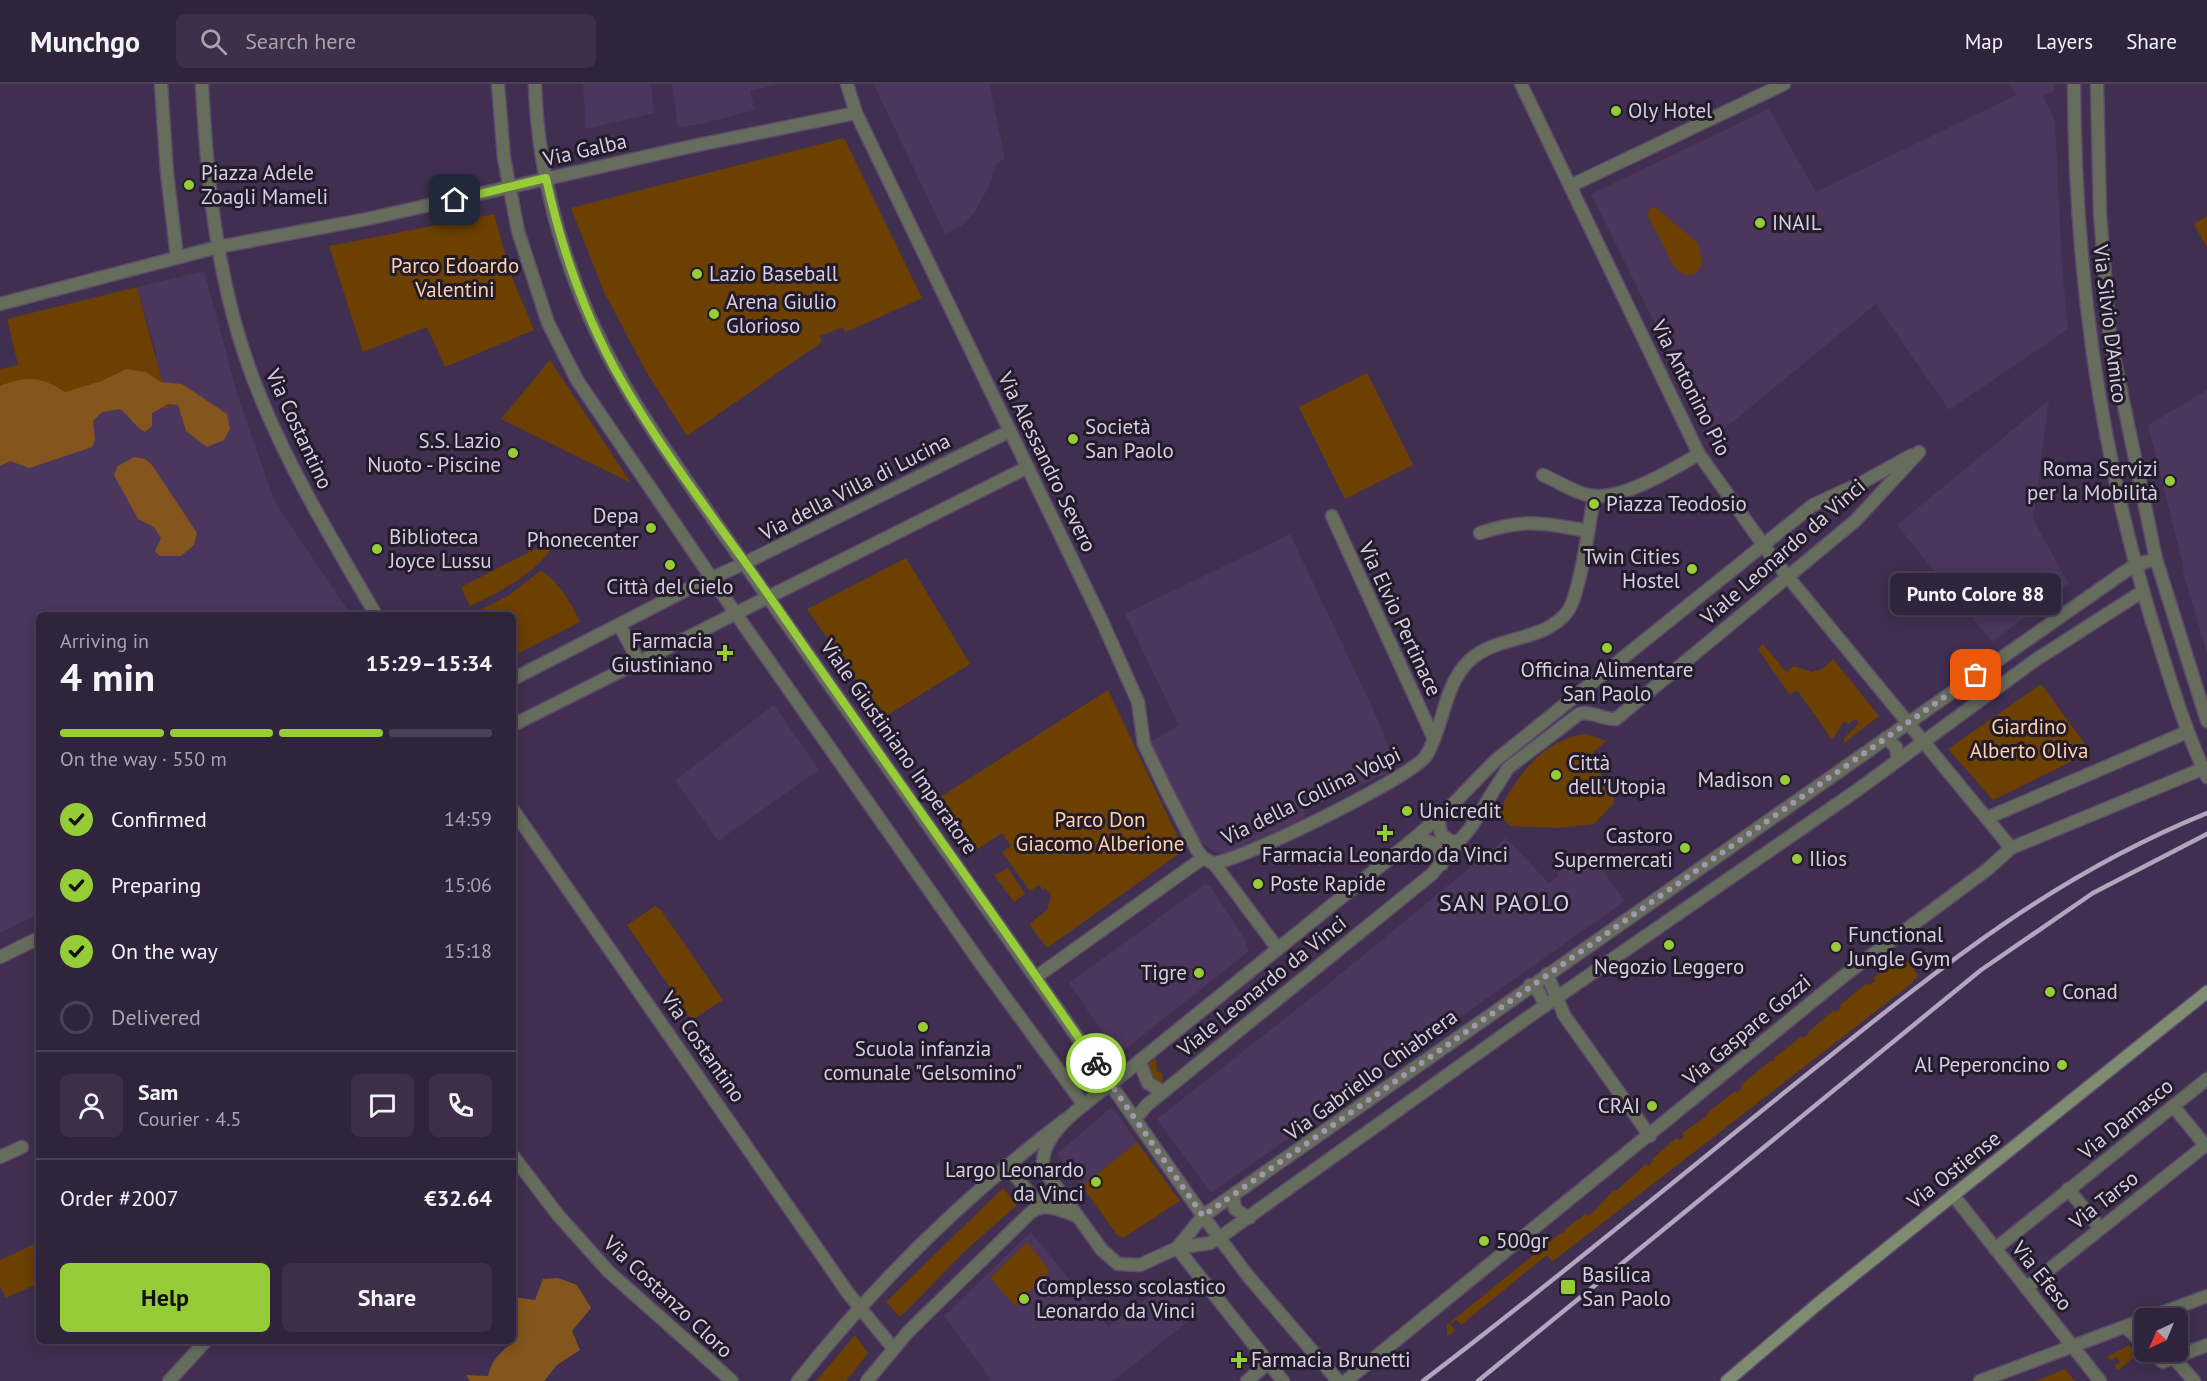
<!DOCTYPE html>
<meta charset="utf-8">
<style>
:root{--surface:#30233c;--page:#3c2f47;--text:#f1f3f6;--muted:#a8a4af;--line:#4b4056;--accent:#97cc39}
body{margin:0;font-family:"PT Sans",sans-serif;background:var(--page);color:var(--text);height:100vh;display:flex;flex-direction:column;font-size:22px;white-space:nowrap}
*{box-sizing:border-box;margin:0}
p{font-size:20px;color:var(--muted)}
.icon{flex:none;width:33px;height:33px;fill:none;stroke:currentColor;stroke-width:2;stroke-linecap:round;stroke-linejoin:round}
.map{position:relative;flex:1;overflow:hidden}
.drawer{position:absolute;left:36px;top:528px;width:480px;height:732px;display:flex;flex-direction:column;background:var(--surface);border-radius:9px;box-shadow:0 3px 15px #0003,0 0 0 2px var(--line)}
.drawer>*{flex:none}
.needle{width:39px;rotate:224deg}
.tools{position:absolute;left:2134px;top:1224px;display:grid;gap:12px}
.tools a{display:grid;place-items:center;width:54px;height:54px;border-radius:9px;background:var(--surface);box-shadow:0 3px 15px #0003,0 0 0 2px var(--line);font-size:30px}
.pin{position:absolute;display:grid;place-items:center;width:51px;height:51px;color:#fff;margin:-26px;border-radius:12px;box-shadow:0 3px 9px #0006}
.courier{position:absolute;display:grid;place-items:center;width:60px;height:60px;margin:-30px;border:4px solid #97cc39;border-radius:50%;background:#fff;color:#222;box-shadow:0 2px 8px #0007}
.bubble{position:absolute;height:42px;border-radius:9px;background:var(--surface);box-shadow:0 3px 15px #0003,0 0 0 2px var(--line);font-size:20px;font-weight:700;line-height:42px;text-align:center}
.summary em{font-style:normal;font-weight:700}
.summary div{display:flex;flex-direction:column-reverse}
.summary{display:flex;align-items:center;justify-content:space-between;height:102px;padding:0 24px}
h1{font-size:39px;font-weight:700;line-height:45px}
.bar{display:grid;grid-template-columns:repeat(4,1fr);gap:9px 6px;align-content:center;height:72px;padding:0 24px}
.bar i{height:8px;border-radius:4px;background:var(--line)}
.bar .on{background:var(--accent)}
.bar p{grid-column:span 4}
.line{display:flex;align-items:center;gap:15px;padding:0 24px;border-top:2px solid var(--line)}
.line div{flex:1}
.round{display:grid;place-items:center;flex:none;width:63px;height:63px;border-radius:9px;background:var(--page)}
ol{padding:0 24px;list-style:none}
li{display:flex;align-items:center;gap:18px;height:66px}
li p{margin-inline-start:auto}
li .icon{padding:6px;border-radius:50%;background:var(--accent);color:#111;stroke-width:4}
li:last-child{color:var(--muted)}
li i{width:33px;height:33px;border:3px solid var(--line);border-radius:50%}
.cta{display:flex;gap:12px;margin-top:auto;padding:12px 24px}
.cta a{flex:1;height:69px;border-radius:9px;background:var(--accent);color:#111;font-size:24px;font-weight:700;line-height:69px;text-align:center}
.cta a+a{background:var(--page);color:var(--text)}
header{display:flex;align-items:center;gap:36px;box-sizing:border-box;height:84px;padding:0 30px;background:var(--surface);border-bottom:2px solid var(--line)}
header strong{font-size:28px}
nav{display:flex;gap:33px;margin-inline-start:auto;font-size:21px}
.search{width:420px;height:54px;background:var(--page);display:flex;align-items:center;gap:15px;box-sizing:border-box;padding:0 21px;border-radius:9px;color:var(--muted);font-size:22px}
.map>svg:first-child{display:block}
.built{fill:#4b365d}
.green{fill:#6b4000}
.forest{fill:#84561d}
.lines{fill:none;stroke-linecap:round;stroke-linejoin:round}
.minor-casing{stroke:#5b4b6a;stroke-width:15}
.tertiary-casing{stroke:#5b4b6a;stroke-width:15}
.secondary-casing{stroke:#5b4b6a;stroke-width:15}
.minor{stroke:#666d5c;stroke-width:12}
.tertiary{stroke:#666d5c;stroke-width:12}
.secondary{stroke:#7f8b70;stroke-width:12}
.rail{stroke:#b2a6be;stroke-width:4.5}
.done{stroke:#a296af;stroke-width:6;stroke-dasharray:0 10.8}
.route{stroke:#97cc39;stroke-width:8}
.poi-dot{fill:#97cc39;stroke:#231b2a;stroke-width:2}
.labels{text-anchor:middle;stroke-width:6;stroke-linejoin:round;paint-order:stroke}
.poi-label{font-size:21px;fill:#d7cde2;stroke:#231b2a;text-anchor:start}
.street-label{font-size:21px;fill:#d7cde2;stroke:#231b2a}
.park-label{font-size:21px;fill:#fcd2a6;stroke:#231b2a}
.quarter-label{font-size:24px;letter-spacing:1.5px;fill:#d7cde2;stroke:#231b2a}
</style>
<header>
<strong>Munchgo</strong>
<div class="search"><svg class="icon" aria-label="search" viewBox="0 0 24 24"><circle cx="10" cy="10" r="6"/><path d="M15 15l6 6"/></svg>Search here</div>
<nav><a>Map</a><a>Layers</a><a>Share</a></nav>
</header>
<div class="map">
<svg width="2207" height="1297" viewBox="0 0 2207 1297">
<rect width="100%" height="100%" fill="#402f50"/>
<g class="built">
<path d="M583 0H651L654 29 586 45Z"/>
<path d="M672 0H779L750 7 755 26 701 40 678 43Z"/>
<path d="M878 0H989L1005 75 997 79 988 104 974 129 961 142 945 150 874 1Z"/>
<path d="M2010 0H2054V7L2043 12 2055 37 2062 181 2068 245 1949 326 1876 220 1712 355 1591 110 1769 25 1816 108 2016 11Z"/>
<path d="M204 187 239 316 275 418 351 531H39V830L0 849V349L157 273 137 203Z"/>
<path d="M2207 306V569L2184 492 2182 477 2148 341Z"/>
<path d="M2049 316 2033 435 2069 500 1992 558 1897 441Z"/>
<path d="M1290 450 1374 627 1397 685 1304 726 1305 733 1233 769H1218L1200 759 1148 659 1179 642 1125 530Z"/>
<path d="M774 621 819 686 718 757 675 696Z"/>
<path d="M1506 754 1549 799 1558 792 1556 789 1589 767 1625 817 1211 1109 1157 1035 1316 910Z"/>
<path d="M1204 801 1210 802 1247 858 1245 860 1249 867 1118 971 1069 899Z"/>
<path d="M1112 1023 1137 1058 1082 1102 1057 1070Z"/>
<path d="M1031 1148 1108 1243 1173 1195 1200 1228 1113 1297H992L944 1232Z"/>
</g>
<g class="green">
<path d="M844 54 922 214 849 247 845 248 843 243 820 252 822 258 687 352 647 289 604 208 571 124Z"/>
<path d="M1651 123H1655L1698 159 1703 180 1695 190 1684 191 1674 183 1647 130Z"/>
<path d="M494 130 511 191 534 246 445 283 427 243 363 268 329 162Z"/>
<path d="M2207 132V164L2194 140Z"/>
<path d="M137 203 169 324 31 325 0 349V285L18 281 7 235Z"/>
<path d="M550 276 631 399 501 335Z"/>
<path d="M1367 289 1413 381 1345 415 1299 323Z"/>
<path d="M551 457 554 458C545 485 494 511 470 522L461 503Z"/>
<path d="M906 474 970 580 883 634 807 525Z"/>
<path d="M540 487C554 490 575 525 580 538L513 572V531L473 529 508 512Z"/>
<path d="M1763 560 1786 588 1794 582 1812 588 1822 585 1833 575 1879 632 1842 661 1846 652 1859 640 1856 635 1848 640 1844 637 1833 655 1831 654 1797 606 1790 611 1758 565Z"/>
<path d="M2041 600 2091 668 1993 716 1948 665Z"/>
<path d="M1108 606 1184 766 1047 864 1029 840 1047 826 1051 812 1046 804 1043 806 1039 801 1030 807 1002 768 1011 762 1002 749 976 766 939 714Z"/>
<path d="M1587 650 1606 657 1588 673 1613 706 1614 719 1594 740 1559 744 1510 742 1499 729C1514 693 1546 653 1587 650Z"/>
<path d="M1419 760 1429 761 1436 777 1431 784 1415 763Z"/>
<path d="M1008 784 1025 810 1014 818 994 791Z"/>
<path d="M655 822 661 826 723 916 692 936 627 841Z"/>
<path d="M1902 871 1918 891 1911 900 1552 1178 1547 1171 1461 1241 1456 1236 1450 1240 1455 1246 1447 1253V1241L1558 1151 1565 1148 1564 1146 1578 1135 1579 1136 1584 1130 1590 1131 1614 1106 1616 1107 1646 1080 1648 1082 1653 1077 1652 1075 1676 1054 1679 1056 1684 1052 1682 1049 1707 1032 1706 1030 1735 1007 1737 1009 1742 1004 1741 1001 1769 978 1775 976 1774 974 1802 952 1804 954 1809 950 1808 948 1834 926 1836 928 1841 924 1840 921 1867 899 1869 901 1875 897 1873 894Z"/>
<path d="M1156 974 1157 987 1162 989 1163 1002 1152 997 1146 982Z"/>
<path d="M1137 1058 1180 1117 1123 1154 1117 1151 1082 1102Z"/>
<path d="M1003 1104 1017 1121 967 1165 900 1233 886 1218Z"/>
<path d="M39 1158V1199L6 1214 0 1202V1176Z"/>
<path d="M1027 1158 1050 1187 1015 1222 990 1194Z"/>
<path d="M855 1251 868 1269 846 1297H816Z"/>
<path d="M2129 1261 2138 1270 2118 1286 2114 1282 2120 1278 2116 1273 2110 1277 2107 1273Z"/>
<path d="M2065 1285 2075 1297H2036Z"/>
</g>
<g class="forest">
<path d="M126 285 146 288 161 298 182 300 227 330 230 345 224 356 207 363 186 347 178 321 168 320 152 329V342L145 348C134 342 130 332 120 325L102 328 93 337 95 356 92 363 29 384 10 377 0 382V302C28 292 39 292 65 308L102 297Z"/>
<path d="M134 373 145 375 152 381 197 449 194 461 181 472H160L155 467 161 454 154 443 138 435 114 391 118 382Z"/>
<path d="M558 1194 577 1201 591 1224 572 1247 580 1266 557 1281 544 1297H470L466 1291 488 1292C492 1275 501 1267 515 1257L517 1242 513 1237V1213L535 1216 543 1195Z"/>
</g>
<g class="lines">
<defs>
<g id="minor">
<path d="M161 0 167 89 177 173"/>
<path d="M202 0C207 102 218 206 256 302 287 382 333 457 376 531"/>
<path d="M847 0 856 29 1101 535 1138 618 1144 660 1166 706 1197 766 1203 774 1213 779 1222 790 1278 865"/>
<path d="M1521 0 1699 370 1774 476 2011 764"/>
<path d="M1570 102 1784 0"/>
<path d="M0 220 218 163 367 135 693 62 856 29"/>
<path d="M1543 391C1559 398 1578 411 1595 412 1626 414 1673 385 1699 370"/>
<path d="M1332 432 1434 655"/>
<path d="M1480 449C1524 434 1543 439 1588 447"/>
<path d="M620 542 639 578"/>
<path d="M513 595 692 503 745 479 1010 347"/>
<path d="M513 641 1028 383"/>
<path d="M1886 654 1896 663 1898 676"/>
<path d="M513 726 848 1209 893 1264"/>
<path d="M1438 734 1441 750 1451 758 1460 757"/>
<path d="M1987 734 2187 648"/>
<path d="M1416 753 1435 760 1442 780"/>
<path d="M1213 779C1239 778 1412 693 1426 672 1444 643 1443 602 1469 577 1497 550 1544 559 1568 527 1580 510 1590 436 1594 412"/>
<path d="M0 873 39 854"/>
<path d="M1547 890 1564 931 1650 1052"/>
<path d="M1036 893 1203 774"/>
<path d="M1530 901 1539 908 1545 922"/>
<path d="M1140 979 1148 999 1163 1008"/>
<path d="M1111 1000 1416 753 1452 721 1496 676 1813 421 1863 398 1912 371"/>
<path d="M2173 1022 2205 1061"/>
<path d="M1136 1034 1147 1021 1432 790 1471 743 1508 684 1579 630C1592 626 1602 636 1616 635L1855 437 1919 368"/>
<path d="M513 1072 558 1131 609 1188 732 1297"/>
<path d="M0 1073 22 1063"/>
<path d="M1006 1081 1041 1123"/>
<path d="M2068 1105 2100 1144"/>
<path d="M1953 1111 2100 1297"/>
<path d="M1233 1112 1235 1125 1249 1134"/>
<path d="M1203 1132 2120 491 2135 481 2156 475"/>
<path d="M1177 1164 1210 1159 1219 1154 1530 932 1856 707 2034 577 2143 507"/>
<path d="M1995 1165 2207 995"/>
<path d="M2026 1204 2207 1060"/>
<path d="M2148 1234 2207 1212"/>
<path d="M2126 1243 2145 1262"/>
<path d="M2150 1268 2163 1278 2207 1261"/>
<path d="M2174 1274 2194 1297"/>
<path d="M169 1297 206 1257"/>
<path d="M1247 1297 1268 1279"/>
<path d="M1346 1297 1845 891 1988 785 2011 764 2207 683"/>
<path d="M1980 1297 2145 1235"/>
</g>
<g id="tertiary">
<path d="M498 0 504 74 518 147 548 239 577 296 736 530 981 880 1084 1021"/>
<path d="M535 0C538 101 570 207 621 295 646 340 677 382 706 425L1203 1132 1248 1192 1338 1297"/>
<path d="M2074 0C2075 184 2098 358 2151 534 2168 588 2183 642 2207 693"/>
<path d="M2097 0 2100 129 2110 254 2156 475 2207 637"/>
<path d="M1111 1000C1088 1017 1035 1052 1044 1086L1102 1166 1118 1180 1140 1181 1177 1164 1203 1132"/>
<path d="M1177 1164 1283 1297"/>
<path d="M798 1297C876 1199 966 1111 1066 1035"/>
<path d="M867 1297 908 1248 1030 1129C1045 1117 1062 1127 1077 1132"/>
</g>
<path id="secondary" d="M1727 1297 1820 1218 2207 908"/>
</defs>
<use href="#minor" class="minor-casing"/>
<use href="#tertiary" class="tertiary-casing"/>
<use href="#secondary" class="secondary-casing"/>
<use href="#minor" class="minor"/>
<use href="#tertiary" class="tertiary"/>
<use href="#secondary" class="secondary"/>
<g class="rail">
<path d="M1423 1297C1558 1195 1687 1086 1820 980 1946 879 2055 791 2207 729"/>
<path d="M1478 1297 1981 886 2093 809 2207 750"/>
</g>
</g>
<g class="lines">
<path class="done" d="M1096 979 1203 1132 1976 591"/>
<path class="route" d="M455 116 546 94C561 163 586 235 621 296 670 381 733 458 788 539 890 686 995 831 1096 979"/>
</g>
<g class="poi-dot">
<circle cx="1616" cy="27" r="6"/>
<circle cx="189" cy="101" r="6"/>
<circle cx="1760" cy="139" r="6"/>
<circle cx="697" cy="190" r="6"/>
<circle cx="714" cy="230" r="6"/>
<circle cx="1073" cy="355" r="6"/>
<circle cx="513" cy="369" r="6"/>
<circle cx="2170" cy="397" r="6"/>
<circle cx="1594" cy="420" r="6"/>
<circle cx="651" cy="444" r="6"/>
<circle cx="377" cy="465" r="6"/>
<circle cx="670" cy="481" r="6"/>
<circle cx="1692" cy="485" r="6"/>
<circle cx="1607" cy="564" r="6"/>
<path d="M722 560h6v6h6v6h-6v6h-6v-6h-6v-6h6z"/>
<circle cx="1556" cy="691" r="6"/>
<circle cx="1785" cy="696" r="6"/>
<circle cx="1407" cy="727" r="6"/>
<path d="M1382 740h6v6h6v6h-6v6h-6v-6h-6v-6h6z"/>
<circle cx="1685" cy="764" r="6"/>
<circle cx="1797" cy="775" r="6"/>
<circle cx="1258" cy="800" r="6"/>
<circle cx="1669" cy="861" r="6"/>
<circle cx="1836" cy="863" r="6"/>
<circle cx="1199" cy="889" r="6"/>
<circle cx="2050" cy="908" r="6"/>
<circle cx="923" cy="943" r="6"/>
<circle cx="2062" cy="981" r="6"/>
<circle cx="1652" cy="1022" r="6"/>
<circle cx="1096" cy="1098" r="6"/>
<circle cx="1484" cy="1157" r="6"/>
<rect x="1560" y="1195" width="16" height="16" rx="3"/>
<circle cx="1024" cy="1215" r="6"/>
<path d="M1236 1267h6v6h6v6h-6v6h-6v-6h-6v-6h6z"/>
</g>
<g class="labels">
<g class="poi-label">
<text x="1628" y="34">Oly Hotel</text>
<text x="201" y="96">Piazza Adele<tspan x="201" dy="24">Zoagli Mameli</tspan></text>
<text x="1772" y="146">INAIL</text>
<text x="709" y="197">Lazio Baseball</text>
<text x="726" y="225">Arena Giulio<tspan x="726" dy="24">Glorioso</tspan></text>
<text x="1085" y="350">Società<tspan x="1085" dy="24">San Paolo</tspan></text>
<text x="501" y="364" text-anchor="end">S.S. Lazio<tspan x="501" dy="24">Nuoto - Piscine</tspan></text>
<text x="2158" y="392" text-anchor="end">Roma Servizi<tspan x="2158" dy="24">per la Mobilità</tspan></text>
<text x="1606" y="427">Piazza Teodosio</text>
<text x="639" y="439" text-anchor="end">Depa<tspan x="639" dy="24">Phonecenter</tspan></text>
<text x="389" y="460">Biblioteca<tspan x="389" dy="24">Joyce Lussu</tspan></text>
<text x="1680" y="480" text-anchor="end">Twin Cities<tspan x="1680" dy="24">Hostel</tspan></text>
<text x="670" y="510" text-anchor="middle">Città del Cielo</text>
<text x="713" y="564" text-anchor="end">Farmacia<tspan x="713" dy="24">Giustiniano</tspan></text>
<text x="1607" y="593" text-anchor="middle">Officina Alimentare<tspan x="1607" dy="24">San Paolo</tspan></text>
<text x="1568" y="686">Città<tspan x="1568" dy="24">dell'Utopia</tspan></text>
<text x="1773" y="703" text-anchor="end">Madison</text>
<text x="1419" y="734">Unicredit</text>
<text x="1673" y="759" text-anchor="end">Castoro<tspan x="1673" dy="24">Supermercati</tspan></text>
<text x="1385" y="778" text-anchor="middle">Farmacia Leonardo da Vinci</text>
<text x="1809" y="782">Ilios</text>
<text x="1270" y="807">Poste Rapide</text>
<text x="1848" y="858">Functional<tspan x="1848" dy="24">Jungle Gym</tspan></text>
<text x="1669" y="890" text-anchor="middle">Negozio Leggero</text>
<text x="1187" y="896" text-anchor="end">Tigre</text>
<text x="2062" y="915">Conad</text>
<text x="923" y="972" text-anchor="middle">Scuola infanzia<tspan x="923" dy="24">comunale "Gelsomino"</tspan></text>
<text x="2050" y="988" text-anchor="end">Al Peperoncino</text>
<text x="1640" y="1029" text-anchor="end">CRAI</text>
<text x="1084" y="1093" text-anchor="end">Largo Leonardo<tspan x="1084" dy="24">da Vinci</tspan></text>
<text x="1496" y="1164">500gr</text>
<text x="1582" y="1198">Basilica<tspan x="1582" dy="24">San Paolo</tspan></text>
<text x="1036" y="1210">Complesso scolastico<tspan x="1036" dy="24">Leonardo da Vinci</tspan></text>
<text x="1251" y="1283">Farmacia Brunetti</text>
</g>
<g class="street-label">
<text transform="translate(585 66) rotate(-13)" y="7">Via Galba</text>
<text transform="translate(2110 240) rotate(83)" y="7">Via Silvio D'Amico</text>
<text transform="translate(1691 304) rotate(63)" y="7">Via Antonino Pio</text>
<text transform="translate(299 345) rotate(65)" y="7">Via Costantino</text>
<text transform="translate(1047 378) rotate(64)" y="7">Via Alessandro Severo</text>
<text transform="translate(855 403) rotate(-27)" y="7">Via della Villa di Lucina</text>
<text transform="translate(1783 468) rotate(-41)" y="7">Viale Leonardo da Vinci</text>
<text transform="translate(1400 535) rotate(65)" y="7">Via Elvio Pertinace</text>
<text transform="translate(899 663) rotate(55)" y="7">Viale Giustiniano Imperatore</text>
<text transform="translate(1311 712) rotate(-26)" y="7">Via della Collina Volpi</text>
<text transform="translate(1262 902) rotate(-39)" y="7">Viale Leonardo da Vinci</text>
<text transform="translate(1747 946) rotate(-40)" y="7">Via Gaspare Gozzi</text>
<text transform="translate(703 963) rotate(55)" y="7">Via Costantino</text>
<text transform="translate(1371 991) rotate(-36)" y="7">Via Gabriello Chiabrera</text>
<text transform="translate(2126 1035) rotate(-39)" y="7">Via Damasco</text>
<text transform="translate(1954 1086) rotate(-38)" y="7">Via Ostiense</text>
<text transform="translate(2104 1116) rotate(-38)" y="7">Via Tarso</text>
<text transform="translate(2042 1192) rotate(51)" y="7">Via Efeso</text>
<text transform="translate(668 1213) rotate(43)" y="7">Via Costanzo Cloro</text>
</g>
<g class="park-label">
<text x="455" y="189">Parco Edoardo<tspan x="455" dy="24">Valentini</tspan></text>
<text x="2029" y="650">Giardino<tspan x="2029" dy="24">Alberto Oliva</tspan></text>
<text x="1100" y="743">Parco Don<tspan x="1100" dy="24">Giacomo Alberione</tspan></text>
</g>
<g class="quarter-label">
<text x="1505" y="827">SAN PAOLO</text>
</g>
</g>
</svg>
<div class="tools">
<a><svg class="needle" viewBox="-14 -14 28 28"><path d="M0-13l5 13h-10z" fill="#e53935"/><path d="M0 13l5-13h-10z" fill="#a8a4af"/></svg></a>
</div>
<div class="pin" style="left:1976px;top:591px;background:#ea580c"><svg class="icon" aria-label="bag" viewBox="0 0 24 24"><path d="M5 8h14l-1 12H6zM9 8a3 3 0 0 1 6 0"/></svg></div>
<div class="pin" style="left:455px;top:116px;background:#1f2937"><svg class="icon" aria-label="home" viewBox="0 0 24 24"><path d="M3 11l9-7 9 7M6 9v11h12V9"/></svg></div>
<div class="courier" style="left:1096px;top:979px"><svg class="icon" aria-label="bike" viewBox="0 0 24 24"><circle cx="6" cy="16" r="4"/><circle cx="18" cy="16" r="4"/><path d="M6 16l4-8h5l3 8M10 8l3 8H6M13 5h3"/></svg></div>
<div class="bubble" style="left:1890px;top:489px;width:171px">Punto Colore 88</div>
<section class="drawer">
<div class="summary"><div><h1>4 min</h1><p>Arriving in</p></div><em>15:29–15:34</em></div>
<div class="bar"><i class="on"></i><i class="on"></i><i class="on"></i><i></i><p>On the way · 550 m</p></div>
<ol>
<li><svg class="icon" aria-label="check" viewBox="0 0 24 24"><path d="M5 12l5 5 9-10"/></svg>Confirmed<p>14:59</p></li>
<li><svg class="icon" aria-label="check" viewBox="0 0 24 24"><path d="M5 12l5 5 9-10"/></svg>Preparing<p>15:06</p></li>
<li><svg class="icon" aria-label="check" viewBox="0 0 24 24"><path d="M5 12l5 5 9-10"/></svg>On the way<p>15:18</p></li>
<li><i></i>Delivered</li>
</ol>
<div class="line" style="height:108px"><a class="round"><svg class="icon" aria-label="person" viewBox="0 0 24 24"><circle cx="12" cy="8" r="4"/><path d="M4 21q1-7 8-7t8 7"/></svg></a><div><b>Sam</b><p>Courier · 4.5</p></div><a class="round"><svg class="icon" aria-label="chat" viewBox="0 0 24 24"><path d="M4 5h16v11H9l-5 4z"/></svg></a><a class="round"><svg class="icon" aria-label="phone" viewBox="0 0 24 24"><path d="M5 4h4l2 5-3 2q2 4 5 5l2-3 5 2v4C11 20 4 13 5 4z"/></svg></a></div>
<div class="line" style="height:78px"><div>Order #2007</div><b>€32.64</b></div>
<div class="cta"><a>Help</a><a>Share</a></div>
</section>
</div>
